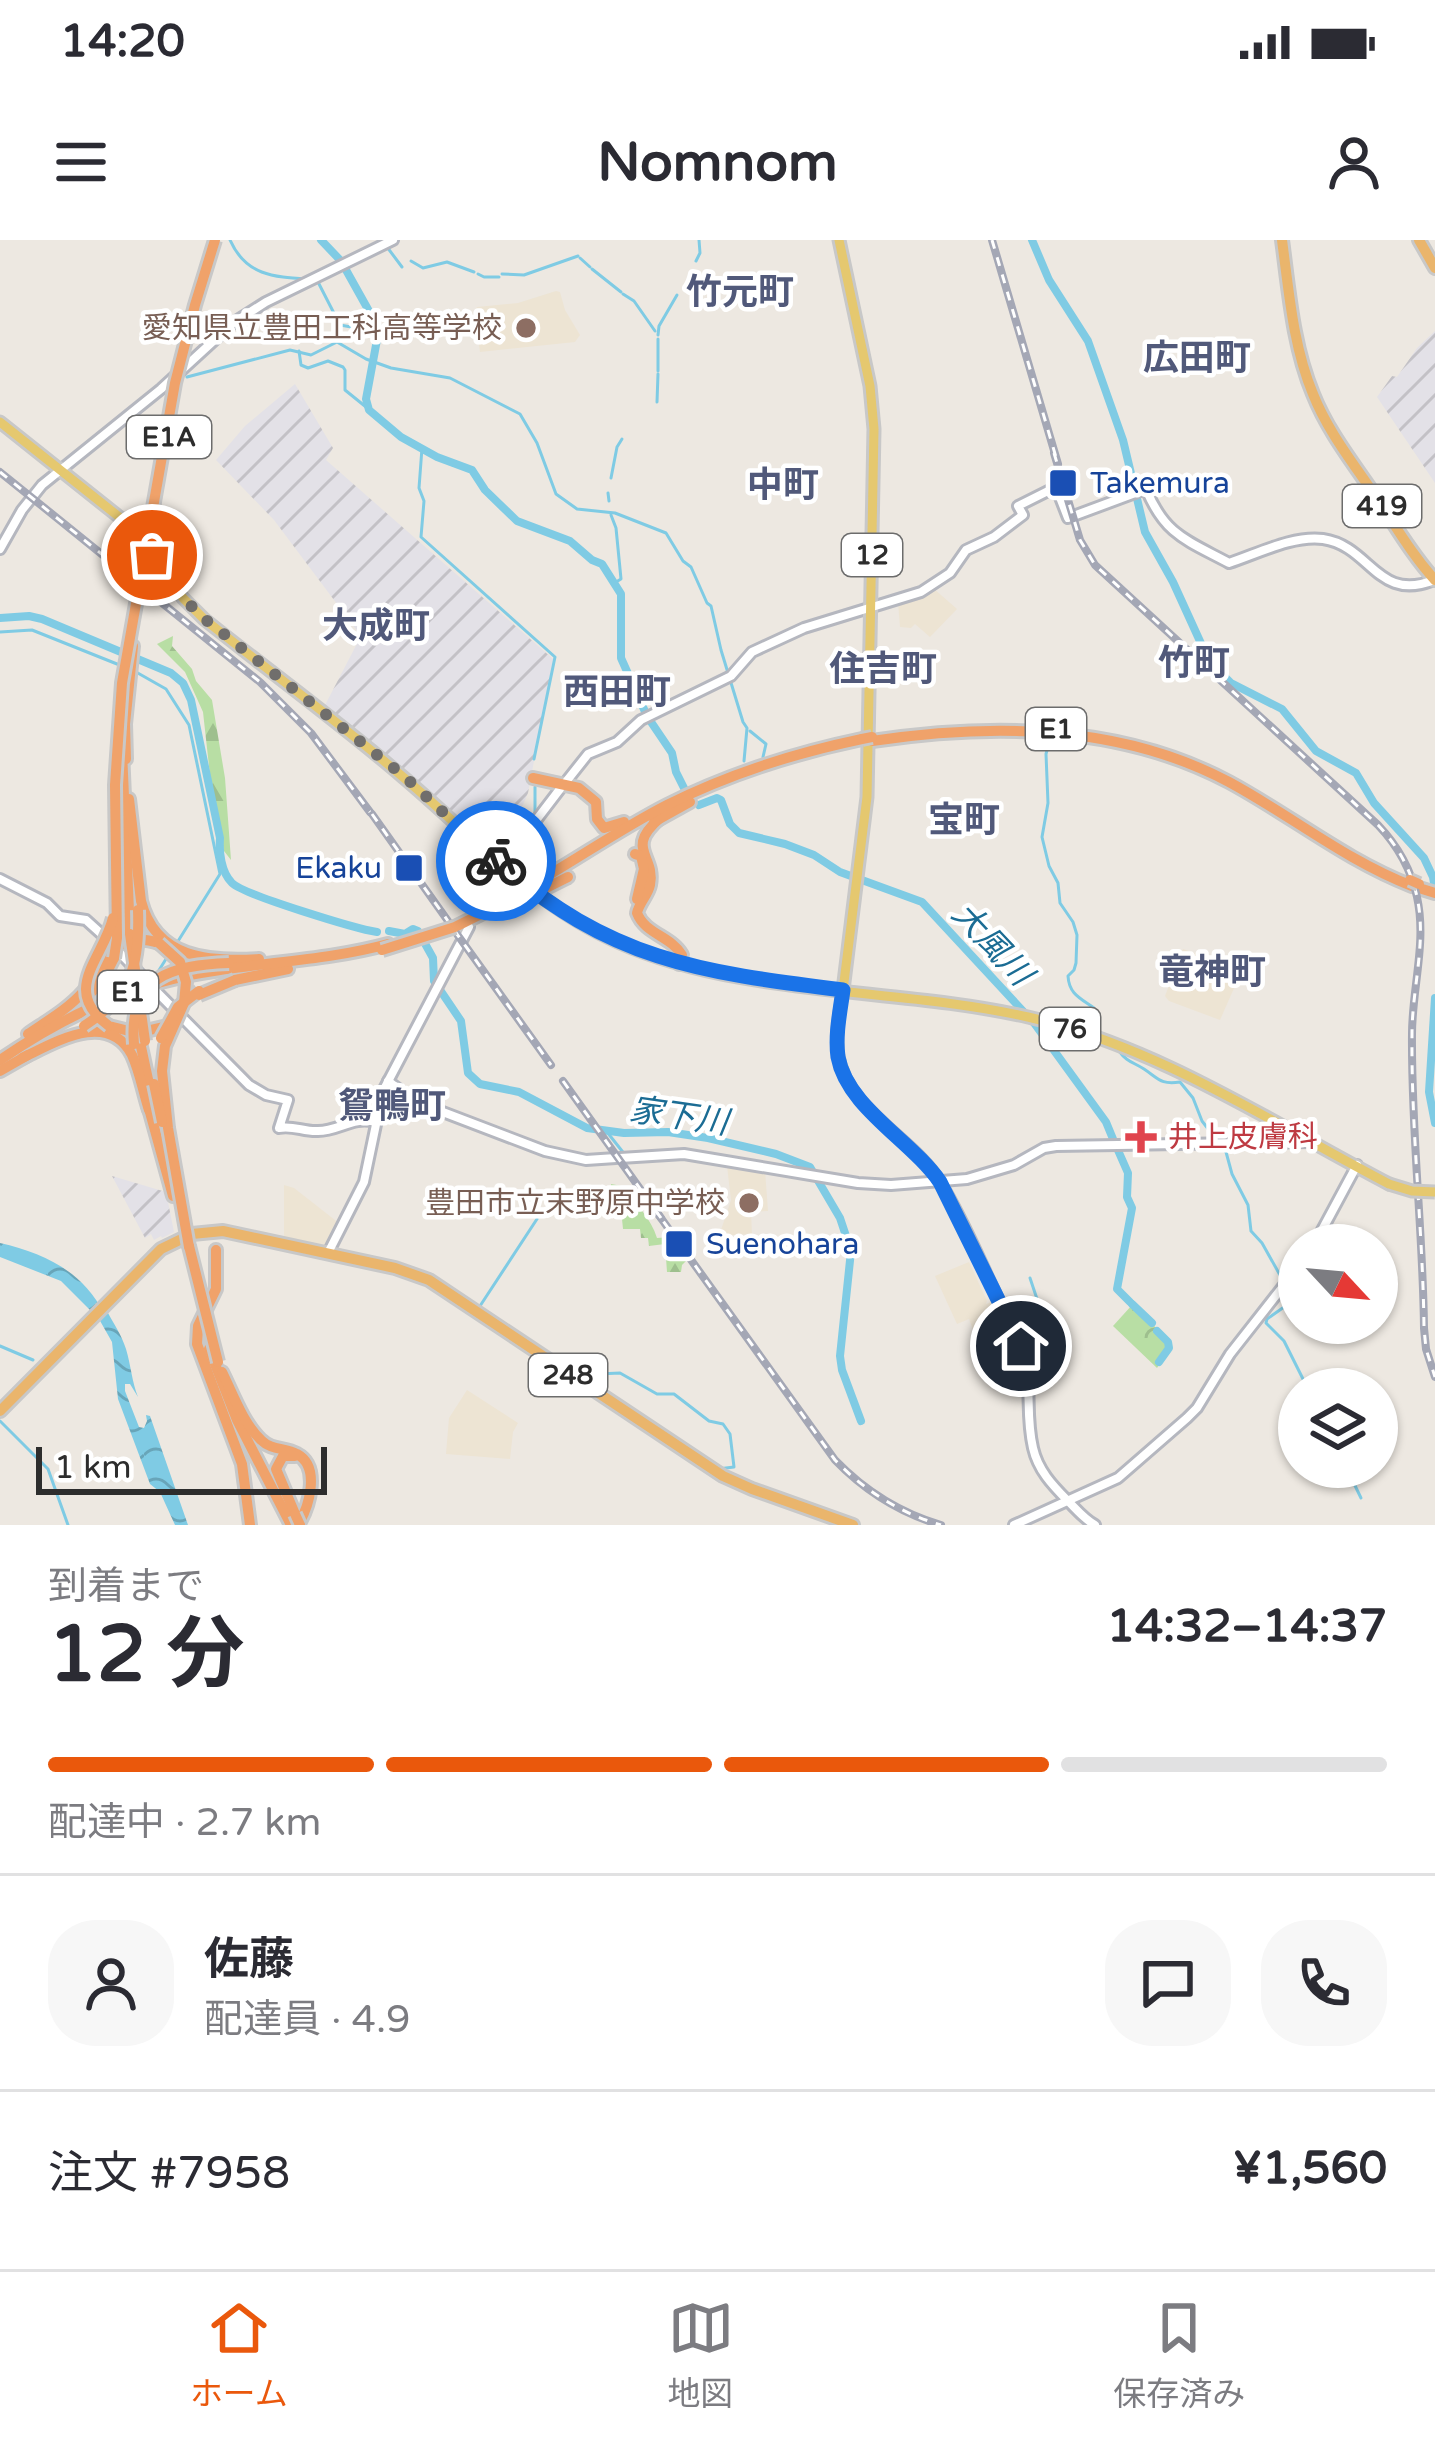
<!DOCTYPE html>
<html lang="ja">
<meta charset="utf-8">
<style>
:root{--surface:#fff;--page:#f7f7f7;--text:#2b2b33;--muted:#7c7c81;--line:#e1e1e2;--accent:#ea580c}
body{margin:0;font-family:"Varela Round","Noto Sans JP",sans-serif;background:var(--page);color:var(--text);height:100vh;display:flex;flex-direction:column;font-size:45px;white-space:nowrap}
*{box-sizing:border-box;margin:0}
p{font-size:39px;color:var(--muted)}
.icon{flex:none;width:66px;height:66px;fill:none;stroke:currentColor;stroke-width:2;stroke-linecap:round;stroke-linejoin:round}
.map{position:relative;height:1285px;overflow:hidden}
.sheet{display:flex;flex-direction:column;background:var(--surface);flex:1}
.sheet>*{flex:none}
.needle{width:78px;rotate:116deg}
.tools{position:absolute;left:1278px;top:984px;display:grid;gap:24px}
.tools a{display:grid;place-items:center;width:120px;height:120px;border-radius:50%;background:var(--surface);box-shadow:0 3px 9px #0004;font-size:60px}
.scale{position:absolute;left:36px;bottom:30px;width:291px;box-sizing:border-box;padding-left:12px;border:6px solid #2d2d2d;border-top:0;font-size:33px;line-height:42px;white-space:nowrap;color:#2d2d2d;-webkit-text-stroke:9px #fff;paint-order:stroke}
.pin{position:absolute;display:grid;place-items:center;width:102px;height:102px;color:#fff;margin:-51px;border:6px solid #fff;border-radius:50%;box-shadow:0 3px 12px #0007}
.courier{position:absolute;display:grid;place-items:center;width:120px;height:120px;margin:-60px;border:9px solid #1a73e8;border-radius:50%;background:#fff;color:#222;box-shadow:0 3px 15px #0007}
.summary em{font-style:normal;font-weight:700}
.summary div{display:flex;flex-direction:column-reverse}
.summary{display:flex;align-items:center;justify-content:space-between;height:204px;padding:0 48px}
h1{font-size:78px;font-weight:700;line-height:90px}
.bar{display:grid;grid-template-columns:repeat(4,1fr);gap:18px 12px;align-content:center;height:144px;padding:0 48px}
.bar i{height:15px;border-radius:9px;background:var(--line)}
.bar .on{background:var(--accent)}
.bar p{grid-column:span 4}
.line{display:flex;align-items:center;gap:30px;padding:0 48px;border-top:3px solid var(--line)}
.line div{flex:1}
.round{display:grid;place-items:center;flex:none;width:126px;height:126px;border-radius:48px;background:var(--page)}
.status{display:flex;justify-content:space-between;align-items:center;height:84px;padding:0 60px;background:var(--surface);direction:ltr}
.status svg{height:33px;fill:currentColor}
header{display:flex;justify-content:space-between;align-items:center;height:156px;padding:0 48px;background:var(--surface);font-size:54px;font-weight:700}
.menu{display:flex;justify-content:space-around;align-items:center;height:168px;border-top:3px solid var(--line);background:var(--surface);font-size:33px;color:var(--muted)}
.menu a{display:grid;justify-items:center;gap:6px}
.menu .on{color:var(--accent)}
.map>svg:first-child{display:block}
.industrial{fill:url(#industrial-furrows)}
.education{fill:#ede4d3}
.forest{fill:url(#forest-firs)}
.park{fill:url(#park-crowns)}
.water{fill:url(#water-waves)}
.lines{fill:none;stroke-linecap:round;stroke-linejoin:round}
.stream{stroke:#7fcbe4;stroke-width:3}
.river{stroke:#7fcbe4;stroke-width:8}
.secondary-casing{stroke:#b5b7bf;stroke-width:14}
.primary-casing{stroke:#c8c8c8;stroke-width:15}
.trunk-casing{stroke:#c8c8c8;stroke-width:16}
.motorway-casing{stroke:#c8c8c8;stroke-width:16}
.secondary{stroke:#fff;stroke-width:8}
.primary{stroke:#e5c86f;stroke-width:9}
.trunk{stroke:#eab56c;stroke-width:10}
.motorway{stroke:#f0a26a;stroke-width:10}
.tram{stroke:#a4a7b5;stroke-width:3}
.rail-casing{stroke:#a4a7b5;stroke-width:8}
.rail{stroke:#fff;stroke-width:3;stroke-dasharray:9;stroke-linecap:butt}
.primary-bridge-casing{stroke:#c8c8c8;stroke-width:15;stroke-linecap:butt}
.motorway-bridge-casing{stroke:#c8c8c8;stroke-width:16;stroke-linecap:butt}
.primary-bridge{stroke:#e5c86f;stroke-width:9}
.motorway-bridge{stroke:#f0a26a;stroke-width:10}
.done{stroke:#706e6c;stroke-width:12;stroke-dasharray:0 21.6}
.route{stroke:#1a73e8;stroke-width:15}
.education-dot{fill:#8d6e63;stroke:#fff;stroke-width:4.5}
.transit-dot{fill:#1a4fb4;stroke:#fff;stroke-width:4.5}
.health-dot{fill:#e0444e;stroke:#fff;stroke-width:4.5}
.labels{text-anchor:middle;stroke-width:9;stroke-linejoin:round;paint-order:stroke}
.shield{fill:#fff;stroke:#6c6c6c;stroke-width:3}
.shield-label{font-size:27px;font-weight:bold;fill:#2d2d2d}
.education-label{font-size:30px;fill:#785e54;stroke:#fff;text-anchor:end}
.transit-label{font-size:30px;fill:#164399;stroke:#fff;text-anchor:start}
.health-label{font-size:30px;fill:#be3a42;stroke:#fff;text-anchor:start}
.water-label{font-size:33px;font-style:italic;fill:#1b6c94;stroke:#fff}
.quarter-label{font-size:36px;font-weight:bold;fill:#51597a;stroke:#fff}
</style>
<div class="status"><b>14:20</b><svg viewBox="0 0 49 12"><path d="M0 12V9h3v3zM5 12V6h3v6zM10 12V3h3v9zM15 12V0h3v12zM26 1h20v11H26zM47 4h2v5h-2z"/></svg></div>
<header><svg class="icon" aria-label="menu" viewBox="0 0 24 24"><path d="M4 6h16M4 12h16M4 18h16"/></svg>Nomnom<svg class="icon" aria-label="person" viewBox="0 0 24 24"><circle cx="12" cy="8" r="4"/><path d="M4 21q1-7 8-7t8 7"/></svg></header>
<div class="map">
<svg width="1435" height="1285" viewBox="0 0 1435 1285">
<defs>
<pattern id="industrial-furrows" width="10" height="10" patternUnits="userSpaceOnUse" patternTransform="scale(3)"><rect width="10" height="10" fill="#e3e1e7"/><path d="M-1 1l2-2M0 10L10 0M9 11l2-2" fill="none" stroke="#c3c1c6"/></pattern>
<pattern id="forest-firs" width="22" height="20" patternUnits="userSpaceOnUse" patternTransform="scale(3)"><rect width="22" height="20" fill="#b8dea4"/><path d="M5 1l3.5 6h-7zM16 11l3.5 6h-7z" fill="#9ebf8e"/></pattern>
<pattern id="park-crowns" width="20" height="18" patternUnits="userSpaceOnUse" patternTransform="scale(3)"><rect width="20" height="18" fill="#b8dea4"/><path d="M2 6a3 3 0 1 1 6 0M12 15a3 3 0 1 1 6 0" fill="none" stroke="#9ebf8e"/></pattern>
<pattern id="water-waves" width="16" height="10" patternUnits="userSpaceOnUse" patternTransform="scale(3)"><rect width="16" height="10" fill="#7fcbe4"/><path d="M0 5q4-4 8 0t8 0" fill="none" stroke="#68a5b9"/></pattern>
</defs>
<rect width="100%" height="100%" fill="#ede8e1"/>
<g class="industrial">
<path d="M1435 91V243L1377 157 1392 136 1397 137 1417 108Z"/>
<path d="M295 144 333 208 326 220 553 419 528 553 502 614 495 615 323 469 361 396 274 280 216 220 245 186Z"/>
<path d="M112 936 166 952 174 992 162 998 161 996 154 1000 151 994 145 998Z"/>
</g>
<g class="education">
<path d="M556 51 560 52 565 70 580 95 575 102 480 112 474 72 477 67 518 63Z"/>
<path d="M933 348 957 369 930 397 915 384 911 388 900 387 898 362Z"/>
<path d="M1183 709 1242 730 1220 780 1169 761 1165 756Z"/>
<path d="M727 926 765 930 768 971 751 972 752 994 719 996 731 960Z"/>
<path d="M284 945 294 948 340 984 325 1006 284 997Z"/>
<path d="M969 1022 987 1061 986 1064 994 1061 1001 1078 973 1090 969 1079 957 1084 935 1036Z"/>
<path d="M467 1150 518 1183 513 1192 510 1219 446 1214 449 1178Z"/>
</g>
<g class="forest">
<path d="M173 396 172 406 192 429 196 441 212 460 225 538 231 620 224 611 210 535 203 472 185 432 157 404Z"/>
<path d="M611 944 627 947C636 966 651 978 657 998L670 997 686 1021 682 1025 681 1032H667L665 1004 649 1006 648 998H641L640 989H623L621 969 613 968Z"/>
</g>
<path class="park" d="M1132 1065 1169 1100 1171 1107 1157 1128 1113 1086Z"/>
<path class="water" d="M0 1003C44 1013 82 1031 104 1073H108C114 1084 122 1096 126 1109 131 1126 132 1142 138 1157L130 1144H125V1151L139 1187 144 1188 147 1181 146 1175 150 1176 188 1285H175L160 1252 150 1244 118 1159 112 1102 99 1079 61 1041 0 1017Z"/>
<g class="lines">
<g class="stream">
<path d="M230 0C246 36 274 37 309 39"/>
<path d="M387 4V7L402 27"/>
<path d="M580 18 590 27"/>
<path d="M411 21 423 28 447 22 474 32"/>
<path d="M696 21 700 13 699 0"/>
<path d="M592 29 621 52"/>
<path d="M478 34 484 37H499"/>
<path d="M502 34 524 35 578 16"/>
<path d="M318 42 340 85 379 92"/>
<path d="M623 54 634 61 655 91"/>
<path d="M658 95 659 86 677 55"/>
<path d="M658 99V131"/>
<path d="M299 111 301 125 308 128 328 121 343 127 345 130V150L366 167"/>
<path d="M187 137 290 110 311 115 337 102 366 119 391 128 450 138 520 174 537 203 556 254 577 269 615 273 666 293 683 321 691 327 707 363 711 366 721 410 743 482 747 488 744 521"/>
<path d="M657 162 658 134"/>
<path d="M422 208 419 248 424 261 421 297 555 417 534 519"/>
<path d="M611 238 617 207 622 199"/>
<path d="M608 253 609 261"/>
<path d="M611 275 616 288 621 339 616 342"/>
<path d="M0 392 32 390 122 426"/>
<path d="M136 432 166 449 189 485 220 634 175 706"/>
<path d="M750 491 766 504 763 517"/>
<path d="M1050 499 1046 514 1048 563 1042 597 1049 626 1058 643 1060 663 1073 682 1077 695 1076 723 1074 730 1068 736C1069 754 1080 758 1094 768L1099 793 1105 796"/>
<path d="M535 575V547"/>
<path d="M149 737 156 735 166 719"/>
<path d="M1119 811C1127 822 1133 822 1144 829 1159 839 1161 845 1180 842L1193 858 1202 881 1226 912 1232 934 1248 965 1251 991 1262 1003 1294 1060 1267 1079 1266 1083 1284 1101 1308 1149"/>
<path d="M607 892 626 916"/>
<path d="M1030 1038 1037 1059 1035 1070"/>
<path d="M480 1066 537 979"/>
<path d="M1042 1089 1048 1106"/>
<path d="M0 1106 33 1120"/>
<path d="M583 1139 598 1134 620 1133 657 1154H674L709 1181 723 1184 730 1194 734 1227 718 1229"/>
<path d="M0 1181 48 1229 68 1285"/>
<path d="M1346 1227 1361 1258"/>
</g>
<g class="river">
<path d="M321 0 341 21 379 89 366 159 369 170 401 197 437 217 472 230 485 250 517 281 570 301 592 320 602 324 621 354V418L647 476 672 513 676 532 684 548"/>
<path d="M1032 0 1049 40 1088 101 1123 200 1145 292 1173 342 1209 421 1231 443 1282 469 1316 511 1356 533 1374 563 1424 618 1433 637 1435 649"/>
<path d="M0 378 29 376 42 379 171 433 183 443 191 460 220 598C219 612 221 632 232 643 244 655 357 689 377 692"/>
<path d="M699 565 717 558 721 560 730 584 739 593 785 604 814 615 840 632 922 662 1034 783 1106 882 1113 899"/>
<path d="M389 691 405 694 413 689 418 691 433 718 434 741 461 781 468 833 480 844 519 852 587 888 624 893 668 892 708 898 776 914 810 927 840 978 851 1011 840 1116 842 1130 861 1181"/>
<path d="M1435 758 1429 852 1435 883"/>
<path d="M1117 908 1128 933 1127 957 1132 968 1117 1049 1130 1062"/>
<path d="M1132 1064 1152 1083"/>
<path d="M1157 1091 1168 1102 1169 1108 1159 1122"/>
</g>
<defs>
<g id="secondary">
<path d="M0 309 22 270 42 245 161 149 233 83 266 62 393 0"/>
<path d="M565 543 588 514 617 502 641 480 731 436 752 412 804 388 921 352 950 333 966 310 994 297 1023 275 1018 266 1056 247 1068 278 1146 249C1165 295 1186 300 1229 323 1257 314 1293 295 1323 299 1371 306 1377 363 1434 340"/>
<path d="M0 639 47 663 60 676 86 680 107 699"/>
<path d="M480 663 522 580 534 583 560 549"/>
<path d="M119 712 148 742"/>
<path d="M155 750 249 845 266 855 288 860 279 888C293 885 304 892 318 891 339 891 353 876 375 882"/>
<path d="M843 750C840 771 835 793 838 814 847 871 912 896 940 942 969 989 988 1042 1014 1091 1037 1136 1023 1165 1033 1208 1038 1230 1052 1245 1068 1261 1077 1270 1084 1279 1095 1285"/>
<path d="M388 841 414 861 545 911 586 920 616 918"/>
<path d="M620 918 684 914 858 943 891 945 967 939 1014 925 1044 908 1056 906 1310 902"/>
<path d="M1314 1005 1357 925"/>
<path d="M328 1013 364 942 383 851 469 687"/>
<path d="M1014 1285 1118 1238 1187 1178 1197 1168 1230 1114 1299 1026"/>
</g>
<g id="primary">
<path d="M839 0 870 146 874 189 867 557 843 750"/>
<path d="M0 182 123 280 183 358 204 379C270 432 339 482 403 537 473 596 533 665 618 702 742 757 896 747 1028 777 1159 807 1272 883 1389 944"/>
</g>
<g id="trunk">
<path d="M1282 0C1289 52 1293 106 1313 154 1328 192 1354 224 1376 257 1395 285 1412 315 1435 340"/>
<path d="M1419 0 1435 28"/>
<path d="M0 1171 161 1009 192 994 223 991 395 1028 429 1040 723 1236 752 1249 853 1285"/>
</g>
<g id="motorway">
<path d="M872 501C992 483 1120 484 1229 542 1292 576 1345 620 1412 646"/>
<path d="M122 511 130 694"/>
<path d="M126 519 125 484 133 406"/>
<path d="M533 538 579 548 596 562 597 579 604 588 624 582"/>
<path d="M129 559 141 661C156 719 209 722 259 719"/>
<path d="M660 578C624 609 656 615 650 645 648 655 639 663 637 673 645 694 671 696 682 715L679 724"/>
<path d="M654 582 690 562"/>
<path d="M635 614 641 616 644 629 637 659"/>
<path d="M530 646C576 620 620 589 667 565 729 534 795 513 862 499"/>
<path d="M1419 648 1435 653"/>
<path d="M538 652 568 637"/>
<path d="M455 687 527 651"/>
<path d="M230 741 288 729"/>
<path d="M86 758 103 740 114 718"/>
<path d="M109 786 137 793 163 787"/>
<path d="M28 794C47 781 68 769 83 752 108 725 111 688 159 703"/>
<path d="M140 802 152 858"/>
<path d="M22 818C54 803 108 769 132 815 140 832 143 852 149 870"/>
<path d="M0 820C57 781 118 750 186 736 253 722 322 722 388 704"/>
<path d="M0 831 28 815"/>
<path d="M148 865 173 956"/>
<path d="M216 1010V1049L198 1086 197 1104 242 1224 250 1285"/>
<path d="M209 1109 237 1180 291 1285"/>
<path d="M222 1132C233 1154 243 1183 261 1200 272 1211 285 1207 297 1214 321 1227 309 1267 298 1285"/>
<path d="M295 1274 276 1229 283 1216H295"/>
</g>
</defs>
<use href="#secondary" class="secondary-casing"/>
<use href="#primary" class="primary-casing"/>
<use href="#trunk" class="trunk-casing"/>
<use href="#motorway" class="motorway-casing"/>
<use href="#secondary" class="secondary"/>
<use href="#primary" class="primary"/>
<use href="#trunk" class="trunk"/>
<use href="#motorway" class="motorway"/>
<path class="tram" d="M370 572 372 574"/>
<defs>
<g id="rail">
<path d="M992 0 1058 224"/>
<path d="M1054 213 1080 300 1095 325 1378 585C1397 605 1411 629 1417 657 1427 702 1412 748 1412 794 1411 892 1423 990 1424 1088L1426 1109 1435 1137"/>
<path d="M0 232 260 442 311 493 370 572"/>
<path d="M372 574 448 681"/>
<path d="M454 690 551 825"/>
<path d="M563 841 661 978"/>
<path d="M653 967 835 1220C865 1251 900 1273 941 1285"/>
</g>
</defs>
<use href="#rail" class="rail-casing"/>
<use href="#rail" class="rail"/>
<defs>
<path id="primary-bridge" d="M1389 944 1412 951 1435 952"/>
<g id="motorway-bridge">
<path d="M862 499 872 497"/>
<path d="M1410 640 1419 644"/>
<path d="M524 649 530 646"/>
<path d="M531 655 538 652"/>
<path d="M130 694 145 801"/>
<path d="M159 703 180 722 186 742 184 763 165 806 162 831 168 888 189 1007"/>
<path d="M382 710 455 687"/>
<path d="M114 718 117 698 115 545 122 443 175 143 195 65 215 0"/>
<path d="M199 755 235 740"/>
<path d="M84 786C132 755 140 725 138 670"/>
<path d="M109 786C60 750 103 719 113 678"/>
<path d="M161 798 178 767 199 751"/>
<path d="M134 804C128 736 173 725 229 723"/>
<path d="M154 844 162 882"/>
<path d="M189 1006 218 1122"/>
<path d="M295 1274 300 1285"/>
</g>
</defs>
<use href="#primary-bridge" class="primary-bridge-casing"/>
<use href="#motorway-bridge" class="motorway-bridge-casing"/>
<use href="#primary-bridge" class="primary-bridge"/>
<use href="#motorway-bridge" class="motorway-bridge"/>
</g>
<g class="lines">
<path class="done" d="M152 315 196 372 404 536 496 621"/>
<path class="route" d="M496 621C611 720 697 732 843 750 840 772 835 795 838 817 847 867 912 901 940 942L1021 1106"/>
</g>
<g class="education-dot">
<circle cx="526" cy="88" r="12"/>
<circle cx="749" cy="963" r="12"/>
</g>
<g class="transit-dot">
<rect x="1048" y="228" width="30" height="30" rx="6"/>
<rect x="394" y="613" width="30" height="30" rx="6"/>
<rect x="664" y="989" width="30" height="30" rx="6"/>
</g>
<path class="health-dot" d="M1135 879h12v12h12v12h-12v12h-12v-12h-12v-12h12z"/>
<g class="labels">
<g class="shield">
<rect x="127" y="176" width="84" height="42" rx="9"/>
<rect x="1343" y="245" width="78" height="42" rx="9"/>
<rect x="842" y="294" width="60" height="42" rx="9"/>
<rect x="1026" y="468" width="60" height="42" rx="9"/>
<rect x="98" y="731" width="60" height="42" rx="9"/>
<rect x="1040" y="768" width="60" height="42" rx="9"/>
<rect x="529" y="1114" width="78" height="42" rx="9"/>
</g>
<g class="shield-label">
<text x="169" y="206">E1A</text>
<text x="1382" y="275">419</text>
<text x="872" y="324">12</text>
<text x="1056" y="498">E1</text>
<text x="128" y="761">E1</text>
<text x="1070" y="798">76</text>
<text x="568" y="1144">248</text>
</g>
<g class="education-label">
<text x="502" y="98">愛知県立豊田工科高等学校</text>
<text x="725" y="973">豊田市立末野原中学校</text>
</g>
<g class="transit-label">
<text x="1090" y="253">Takemura</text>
<text x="382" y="638" text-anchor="end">Ekaku</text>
<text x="706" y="1014">Suenohara</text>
</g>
<g class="health-label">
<text x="1168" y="907">井上皮膚科</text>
</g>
<g class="water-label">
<text transform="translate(993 703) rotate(47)" y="12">大風川</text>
<text transform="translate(679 875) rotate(8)" y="12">家下川</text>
</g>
<g class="quarter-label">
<text x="740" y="64">竹元町</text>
<text x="1197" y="130">広田町</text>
<text x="783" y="257">中町</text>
<text x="376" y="398">大成町</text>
<text x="1194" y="435">竹町</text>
<text x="883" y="441">住吉町</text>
<text x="617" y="464">西田町</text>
<text x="964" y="592">宝町</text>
<text x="1212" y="744">竜神町</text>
<text x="392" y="878">鴛鴨町</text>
</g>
</g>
</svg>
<div class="tools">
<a><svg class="needle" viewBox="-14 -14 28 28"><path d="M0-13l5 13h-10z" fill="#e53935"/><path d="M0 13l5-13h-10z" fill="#7c7c81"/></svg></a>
<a><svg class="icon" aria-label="layers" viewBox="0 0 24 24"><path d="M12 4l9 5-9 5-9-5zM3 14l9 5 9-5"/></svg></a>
</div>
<div class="scale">1 km</div>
<div class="pin" style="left:152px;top:315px;background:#ea580c"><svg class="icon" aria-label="bag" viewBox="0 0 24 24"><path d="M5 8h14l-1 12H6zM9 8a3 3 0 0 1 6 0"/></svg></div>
<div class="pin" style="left:1021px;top:1106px;background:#1f2937"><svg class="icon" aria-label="home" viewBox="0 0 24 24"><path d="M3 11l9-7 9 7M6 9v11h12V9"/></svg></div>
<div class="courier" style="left:496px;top:621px"><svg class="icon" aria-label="bike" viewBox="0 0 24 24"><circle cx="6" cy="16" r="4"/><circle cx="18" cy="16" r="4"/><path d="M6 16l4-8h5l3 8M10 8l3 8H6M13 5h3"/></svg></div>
</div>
<section class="sheet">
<div class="summary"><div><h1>12 分</h1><p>到着まで</p></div><em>14:32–14:37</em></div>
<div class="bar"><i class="on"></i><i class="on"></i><i class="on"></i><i></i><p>配達中 · 2.7 km</p></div>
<div class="line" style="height:216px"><a class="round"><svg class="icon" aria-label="person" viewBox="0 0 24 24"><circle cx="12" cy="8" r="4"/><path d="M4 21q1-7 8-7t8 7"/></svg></a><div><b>佐藤</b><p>配達員 · 4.9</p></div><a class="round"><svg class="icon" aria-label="chat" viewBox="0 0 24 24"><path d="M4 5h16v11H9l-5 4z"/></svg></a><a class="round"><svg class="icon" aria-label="phone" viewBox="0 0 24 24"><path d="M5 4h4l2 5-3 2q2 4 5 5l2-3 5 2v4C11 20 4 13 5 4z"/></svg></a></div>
<div class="line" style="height:156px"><div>注文 #7958</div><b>¥1,560</b></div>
</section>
<nav class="menu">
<a class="on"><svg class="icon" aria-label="home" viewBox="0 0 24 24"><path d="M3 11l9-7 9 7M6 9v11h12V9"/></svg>ホーム</a>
<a><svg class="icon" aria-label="map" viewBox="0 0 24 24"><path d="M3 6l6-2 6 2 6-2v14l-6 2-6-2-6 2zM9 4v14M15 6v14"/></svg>地図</a>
<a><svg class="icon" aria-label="saved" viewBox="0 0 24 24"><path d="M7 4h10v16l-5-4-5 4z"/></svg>保存済み</a>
</nav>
